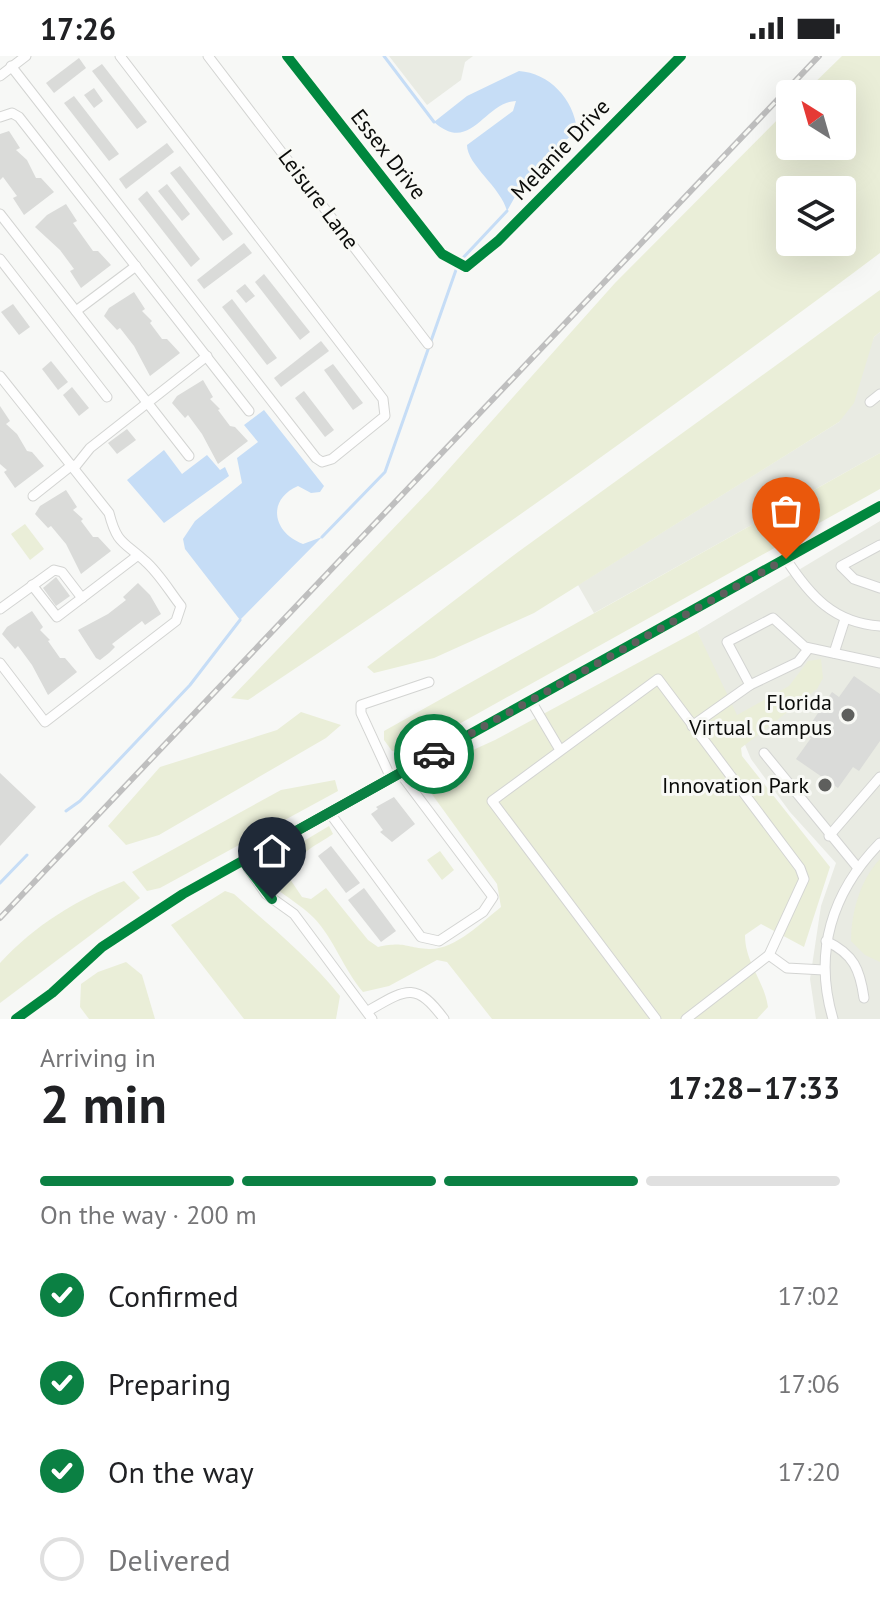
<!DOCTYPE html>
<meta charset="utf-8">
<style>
:root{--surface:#fff;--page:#f6f6f6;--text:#202124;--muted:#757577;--line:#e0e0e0;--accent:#0b8043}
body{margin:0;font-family:"PT Sans",sans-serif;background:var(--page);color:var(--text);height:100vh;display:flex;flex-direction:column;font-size:30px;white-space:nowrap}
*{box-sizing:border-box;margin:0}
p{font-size:26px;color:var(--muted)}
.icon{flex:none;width:44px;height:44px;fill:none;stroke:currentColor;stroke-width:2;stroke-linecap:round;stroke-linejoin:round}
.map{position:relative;height:963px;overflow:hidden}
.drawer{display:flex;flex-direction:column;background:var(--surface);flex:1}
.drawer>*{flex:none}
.needle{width:52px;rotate:323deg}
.controls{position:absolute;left:776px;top:24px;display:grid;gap:16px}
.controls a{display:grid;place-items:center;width:80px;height:80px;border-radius:8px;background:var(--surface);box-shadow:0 8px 32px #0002;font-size:40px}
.pin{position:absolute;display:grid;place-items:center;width:68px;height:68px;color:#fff;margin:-82px -34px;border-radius:50% 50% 50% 0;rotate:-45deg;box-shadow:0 0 8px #0007}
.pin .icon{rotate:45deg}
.courier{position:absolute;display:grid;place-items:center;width:80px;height:80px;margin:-40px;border:6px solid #0b8043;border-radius:50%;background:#fff;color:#222;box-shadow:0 2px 10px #0007}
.head em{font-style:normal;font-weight:700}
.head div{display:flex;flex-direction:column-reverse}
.head{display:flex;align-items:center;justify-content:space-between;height:136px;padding:0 40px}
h1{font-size:52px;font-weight:700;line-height:60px}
.bar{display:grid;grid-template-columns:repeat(4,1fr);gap:12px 8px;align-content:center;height:96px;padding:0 40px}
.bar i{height:10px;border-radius:6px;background:var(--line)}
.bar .on{background:var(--accent)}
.bar p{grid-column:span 4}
ol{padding:0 40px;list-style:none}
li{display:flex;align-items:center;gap:24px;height:88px}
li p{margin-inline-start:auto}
li .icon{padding:8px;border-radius:50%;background:var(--accent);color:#fff;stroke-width:4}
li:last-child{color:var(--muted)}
li i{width:44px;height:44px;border:4px solid var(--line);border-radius:50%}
.status{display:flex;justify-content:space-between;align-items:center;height:56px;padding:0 40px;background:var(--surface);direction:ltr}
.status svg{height:22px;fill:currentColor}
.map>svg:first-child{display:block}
.built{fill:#e9ebe3}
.green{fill:#eaeed8;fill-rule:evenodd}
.water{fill:#c6ddf6}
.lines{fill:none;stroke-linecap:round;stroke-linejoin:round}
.stream{stroke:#c6ddf6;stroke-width:3}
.building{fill:#dadbd9}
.minor-casing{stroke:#d3d4d2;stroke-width:11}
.minor{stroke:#fefefe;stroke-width:9}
.rail-casing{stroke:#bfbfbf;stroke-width:6}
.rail{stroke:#f8f9f5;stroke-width:3;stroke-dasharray:9;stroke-linecap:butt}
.cycleway-casing{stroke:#f8f9f5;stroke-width:15}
.cycleway{stroke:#00873e;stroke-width:10}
.done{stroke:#5e5f5d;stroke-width:8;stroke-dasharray:0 14.4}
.route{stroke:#0b8043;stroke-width:10}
.poi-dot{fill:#5e5f5d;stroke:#f8f9f5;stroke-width:3}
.labels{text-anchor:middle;stroke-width:6;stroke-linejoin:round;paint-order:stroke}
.street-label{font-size:22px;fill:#0b0c0a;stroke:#f8f9f5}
.poi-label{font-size:22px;fill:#0b0c0a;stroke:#f8f9f5;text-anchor:end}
</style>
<div class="status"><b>17:26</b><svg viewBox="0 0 49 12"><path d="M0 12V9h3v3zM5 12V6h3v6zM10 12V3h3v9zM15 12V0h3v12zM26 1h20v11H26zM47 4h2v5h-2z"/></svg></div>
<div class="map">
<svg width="880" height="963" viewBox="0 0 880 963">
<rect width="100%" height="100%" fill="#f7f8f6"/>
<g class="built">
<path d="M389 0H473L465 6 461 24 427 49Z"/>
<path d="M880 276V397L594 557 578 529 839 366 874 281Z"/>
<path d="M880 465V963H816L810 923 821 850 836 807 790 756 751 703 697 575Z"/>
</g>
<g class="green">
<path d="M842 0H880V197C673 352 463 502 248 644L231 642 432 432 615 227 790 51V90H842V38H803ZM790 134H842V186H790Z"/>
<path d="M880 234V276L874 281 854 347 839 366 534 557 434 602 374 617 367 611 518 496Z"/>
<path d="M880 397V433L409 696 392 695 384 684V675Z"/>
<path d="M25 468 44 493 30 504 11 478Z"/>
<path d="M697 575 737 659 789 630 808 605 821 603 823 622 817 633 741 692 742 700 830 811 804 891 761 868 745 879C745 907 764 924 768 951L757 963H492L447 906 437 904 389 930 363 936C344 914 334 883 314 862 295 843 273 835 257 813L329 770 333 778C317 789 292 800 288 820L302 841 311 843 326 832 368 884 378 891C406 885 405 892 429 893 455 894 482 866 501 851L497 828 418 719 495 684Z"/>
<path d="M301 656 341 669 326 682 159 779 126 789 108 770 160 711 277 674Z"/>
<path d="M335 724 338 735 160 832 147 835 132 816 281 734Z"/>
<path d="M440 795 454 814 442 824 427 804Z"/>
<path d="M880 803V906L865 899 851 885C851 857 860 824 880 803Z"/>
<path d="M124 825 140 842 0 947V907C35 869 76 844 124 825Z"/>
<path d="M225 835 234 838C271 871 309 901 340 940L336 963H244L171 869Z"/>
<path d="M126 906 142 919 155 963H89L80 951 81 928 98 916Z"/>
</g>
<g class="water">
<path d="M519 15C549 17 574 43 577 74L526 121 507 155C501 131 467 109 467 89L513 55 516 45C484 46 471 99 434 66L467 40Z"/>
<path d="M264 354 324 430 320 436 311 437 298 430C266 444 273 477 303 488L322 481 240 564 185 493 183 483 195 465 242 427 237 402 258 386 244 369Z"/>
<path d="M164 394 182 418 207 399 220 414 225 411 229 420 164 467 127 424Z"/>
</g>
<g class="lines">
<g class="stream">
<path d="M384 0 434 66"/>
<path d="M461 204 507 155"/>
<path d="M322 481 385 416 457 211"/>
<path d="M66 755 80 745 190 629 240 564"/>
<path d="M0 827 27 799"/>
</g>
</g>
<g class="building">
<path d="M79 2 86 12 54 37 46 27Z"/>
<path d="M102 8 147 66 137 73 92 15Z"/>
<path d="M94 32 103 45 94 52 84 39Z"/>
<path d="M74 40 119 98 109 105 64 47Z"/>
<path d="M9 75 20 92 16 94 27 104 36 122H41L54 136 24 159 13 142 17 140 3 121 0 124V78Z"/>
<path d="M167 87 174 96 126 133 119 123Z"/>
<path d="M180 110 233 178 223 185 170 117Z"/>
<path d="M167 128 190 158 182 165 158 135Z"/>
<path d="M147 135 200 203 191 211 138 143Z"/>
<path d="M66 148 77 165 73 167 93 195H98L111 209 81 232 70 215 74 213 60 194 35 171 47 159Z"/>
<path d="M244 187 252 197 204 233 197 224Z"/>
<path d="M264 218 310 276 300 284 255 226Z"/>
<path d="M245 228 255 240 246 247 236 235Z"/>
<path d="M134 236 145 253 142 255 152 265 150 267 162 283H167L180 297 150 320 134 290 120 272 117 274 104 260 109 252Z"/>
<path d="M232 243 277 302 267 309 222 251Z"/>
<path d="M13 248 30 271 19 279 1 256Z"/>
<path d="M321 285 329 295 281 331 274 322Z"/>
<path d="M51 305 68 326 58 334 42 313Z"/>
<path d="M333 308 363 347 353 354 324 314Z"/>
<path d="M203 324 213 341 210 343 220 353 218 354 230 370 235 371 248 385 218 408 202 378 188 359 185 362 172 347 177 340Z"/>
<path d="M72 331 89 352 79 360 63 339Z"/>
<path d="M304 335 334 374 325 381 295 342Z"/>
<path d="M0 350 10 365 6 368 17 378 27 395 32 396 44 410 15 432 4 416 7 414 0 408Z"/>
<path d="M127 373 136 384 117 398 108 387Z"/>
<path d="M66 434 77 451 73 454 83 463 81 465 93 481H98L111 495 81 518 66 488 51 470 48 472 35 458 40 450Z"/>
<path d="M56 521 70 540 56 550 43 532Z"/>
<path d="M138 527 150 539 161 558 145 569 142 565 112 588 115 591 109 597 100 604 96 602 78 574 108 558 126 544 123 541Z"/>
<path d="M32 555 43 571 40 574 50 584 48 585 60 602H65L77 616 48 639 32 609 18 590 15 593 2 578 7 571Z"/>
<path d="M854 620 880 638V685L859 715 853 711 838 732 796 703 811 682 804 678 832 636 839 641Z"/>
<path d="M0 717 36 751 0 790Z"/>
<path d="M394 741 415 768 392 786 380 776 383 774 371 758 378 753 376 751Z"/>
<path d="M331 790 360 827 346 837 318 800Z"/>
<path d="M364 832 396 875 381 886 348 844Z"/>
</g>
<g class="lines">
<defs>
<g id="minor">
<path d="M208 0 428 288"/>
<path d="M287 0 442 198 466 211 498 185 681 0"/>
<path d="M11 10 316 402 322 406 332 403 385 360 383 343 120 0"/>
<path d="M0 20 26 0"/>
<path d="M0 61 12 57 19 61 249 355"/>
<path d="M0 158 189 400"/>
<path d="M0 203 107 341"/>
<path d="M76 255 136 210"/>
<path d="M0 320 109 457C117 488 123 485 145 505 159 517 170 536 181 550L176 565 45 666 0 607"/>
<path d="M870 346 880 338"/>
<path d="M74 412 90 392 207 300"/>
<path d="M33 440 72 409"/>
<path d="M880 489 841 510 854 523 880 532"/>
<path d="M786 503C810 540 834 567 880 570"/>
<path d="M32 529 57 561 137 500"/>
<path d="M0 553 54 514 62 516 82 542"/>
<path d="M809 592 798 606 750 629 727 586 773 562 805 591 880 607"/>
<path d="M834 597 845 563"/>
<path d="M531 645 560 694"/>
<path d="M692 670 750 629"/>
<path d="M764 697 858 812"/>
<path d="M391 722 361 657V649L429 626"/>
<path d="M329 756 421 881 439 885 483 856 493 841 400 717"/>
<path d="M829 780 880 721"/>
<path d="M243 805 266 838 294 858 372 963"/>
<path d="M826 885C854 898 860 914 864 942"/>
<path d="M769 899 787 912 824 914"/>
<path d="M368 955C406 933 416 925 444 963"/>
<path d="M16 963 52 937 102 891 183 838 880 450"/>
<path d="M656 963 492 745 658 623 800 812 804 823 769 899 686 963"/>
<path d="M833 963C813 896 832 836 880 787"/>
</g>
</defs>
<use href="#minor" class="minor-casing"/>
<use href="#minor" class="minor"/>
<defs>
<path id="rail" d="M0 862 819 0"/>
</defs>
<use href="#rail" class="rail-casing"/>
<use href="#rail" class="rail"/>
<defs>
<g id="cycleway">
<path d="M287 0 442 198 466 211 498 185 681 0"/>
<path d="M16 963 52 937 102 891 183 838 880 450"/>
</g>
</defs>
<use href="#cycleway" class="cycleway-casing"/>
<use href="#cycleway" class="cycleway"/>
</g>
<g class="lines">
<path class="done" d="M434 698 786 503"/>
<path class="route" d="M272 843 243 805 434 698"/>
</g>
<g class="poi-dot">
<circle cx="848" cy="659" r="8"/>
<circle cx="825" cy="729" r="8"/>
</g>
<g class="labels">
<g class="street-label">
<text transform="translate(560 93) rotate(-46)" y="8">Melanie Drive</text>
<text transform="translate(389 98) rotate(52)" y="8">Essex Drive</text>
<text transform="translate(319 143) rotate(53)" y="8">Leisure Lane</text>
</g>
<g class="poi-label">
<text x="832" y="654">Florida<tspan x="832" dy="25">Virtual Campus</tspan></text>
<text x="809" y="737">Innovation Park</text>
</g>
</g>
</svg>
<div class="controls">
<a><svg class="needle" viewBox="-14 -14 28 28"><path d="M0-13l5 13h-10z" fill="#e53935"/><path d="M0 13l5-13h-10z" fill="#757577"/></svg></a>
<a><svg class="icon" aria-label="layers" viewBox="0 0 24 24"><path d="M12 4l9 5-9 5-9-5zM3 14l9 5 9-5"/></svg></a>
</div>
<div class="pin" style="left:786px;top:503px;background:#ea580c"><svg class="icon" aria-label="bag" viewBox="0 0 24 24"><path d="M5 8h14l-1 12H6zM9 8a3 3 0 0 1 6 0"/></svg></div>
<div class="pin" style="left:272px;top:843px;background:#1f2937"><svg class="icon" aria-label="home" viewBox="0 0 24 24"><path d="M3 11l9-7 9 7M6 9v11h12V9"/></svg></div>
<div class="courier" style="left:434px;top:698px"><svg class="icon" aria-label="car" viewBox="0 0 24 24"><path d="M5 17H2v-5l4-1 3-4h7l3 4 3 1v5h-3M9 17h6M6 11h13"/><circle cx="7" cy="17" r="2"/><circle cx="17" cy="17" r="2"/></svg></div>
</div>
<section class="drawer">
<div class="head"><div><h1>2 min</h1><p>Arriving in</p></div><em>17:28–17:33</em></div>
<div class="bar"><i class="on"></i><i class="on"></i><i class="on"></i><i></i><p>On the way · 200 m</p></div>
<ol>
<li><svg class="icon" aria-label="check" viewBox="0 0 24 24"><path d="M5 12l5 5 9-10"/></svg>Confirmed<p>17:02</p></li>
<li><svg class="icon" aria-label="check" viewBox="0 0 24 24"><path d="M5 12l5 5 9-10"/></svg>Preparing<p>17:06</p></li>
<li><svg class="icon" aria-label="check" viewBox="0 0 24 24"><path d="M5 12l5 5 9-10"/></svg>On the way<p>17:20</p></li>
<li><i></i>Delivered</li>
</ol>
</section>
